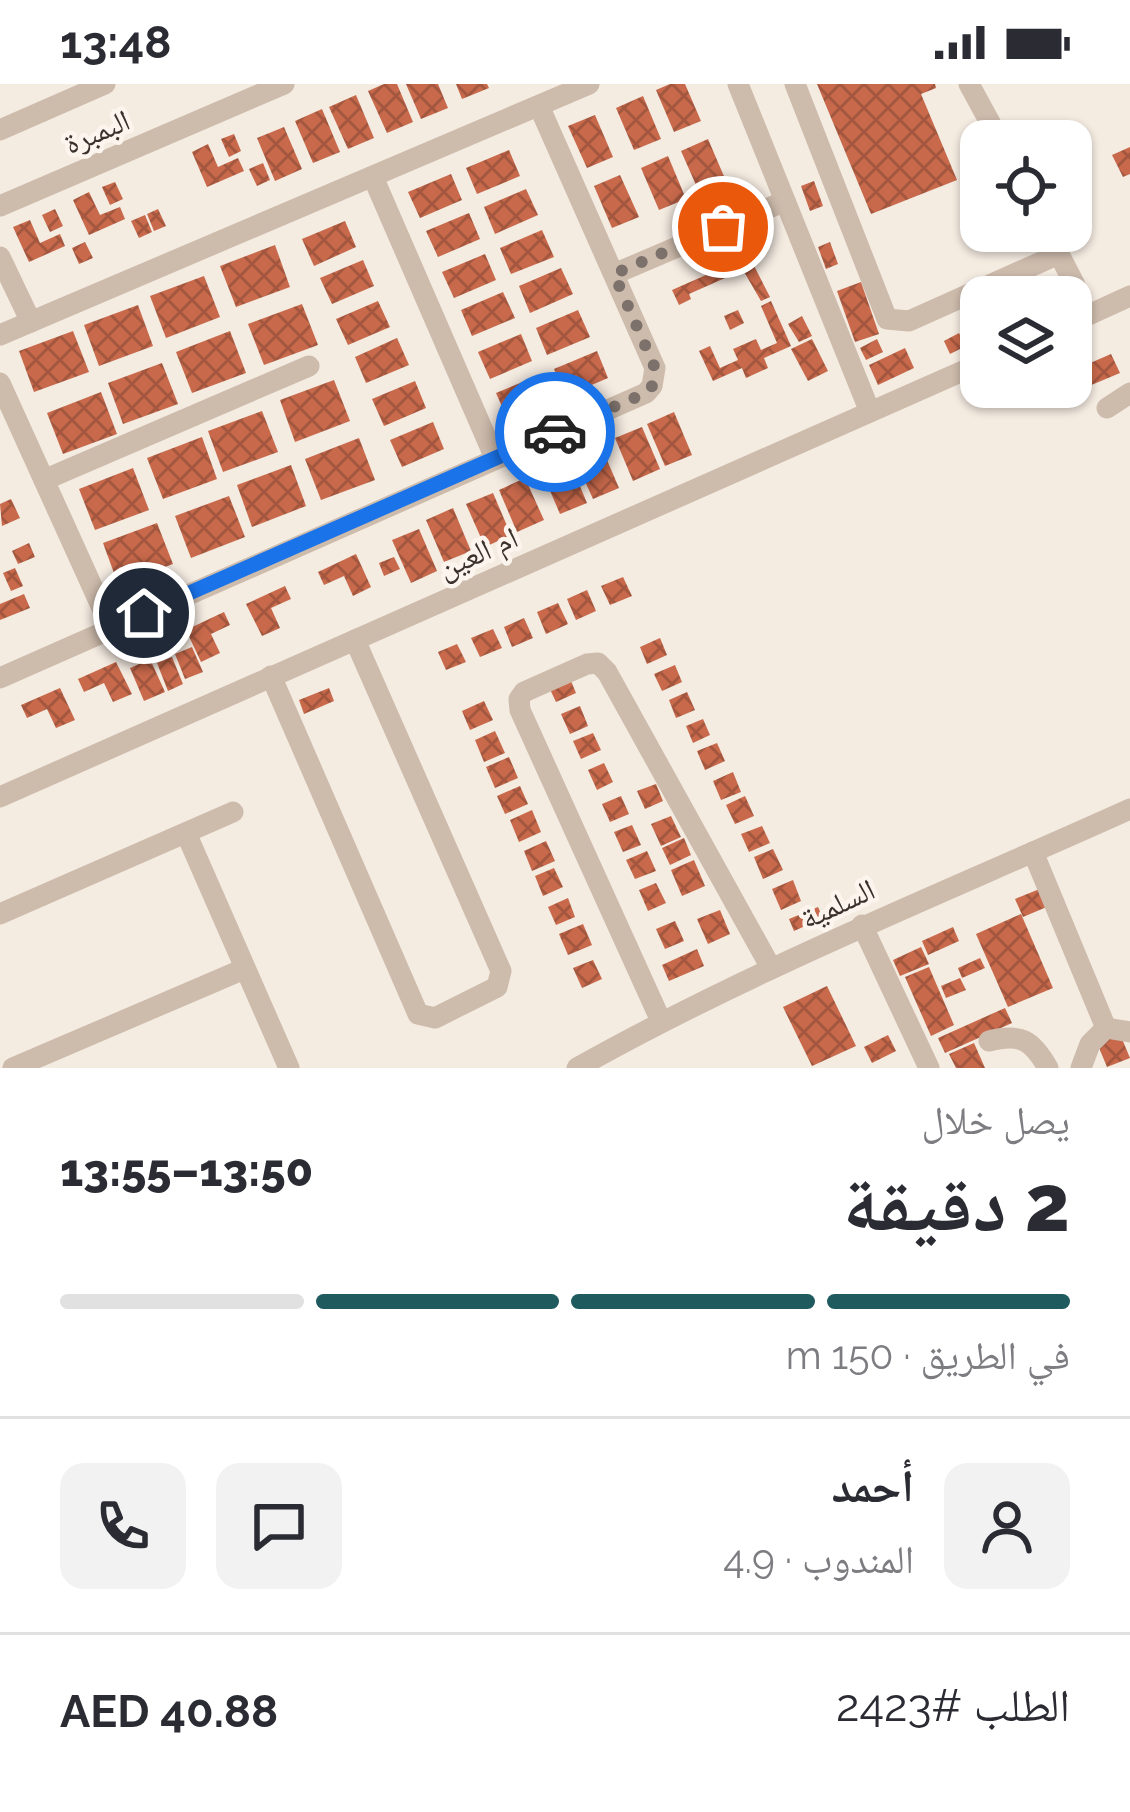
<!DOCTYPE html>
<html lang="ar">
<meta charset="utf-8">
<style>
:root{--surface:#fff;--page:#f2f2f3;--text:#2b2b33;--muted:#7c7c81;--line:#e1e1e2;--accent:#1f5a5e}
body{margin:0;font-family:Raleway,"Noto Naskh Arabic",sans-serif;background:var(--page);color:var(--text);direction:rtl;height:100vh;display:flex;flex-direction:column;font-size:45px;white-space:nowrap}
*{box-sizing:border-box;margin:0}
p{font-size:39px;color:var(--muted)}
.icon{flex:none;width:66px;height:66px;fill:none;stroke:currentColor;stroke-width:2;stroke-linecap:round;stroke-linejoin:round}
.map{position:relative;height:984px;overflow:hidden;direction:ltr}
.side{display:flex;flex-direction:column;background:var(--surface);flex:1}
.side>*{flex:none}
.fabs{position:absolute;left:960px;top:36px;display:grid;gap:24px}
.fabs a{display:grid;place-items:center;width:132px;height:132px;border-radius:24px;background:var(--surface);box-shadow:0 3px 9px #0004;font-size:60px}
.pin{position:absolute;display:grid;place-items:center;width:102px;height:102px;color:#fff;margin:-51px;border:6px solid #fff;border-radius:50%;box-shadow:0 3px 12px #0007}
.courier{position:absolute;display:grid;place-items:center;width:120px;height:120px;margin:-60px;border:9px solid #1a73e8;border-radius:50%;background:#fff;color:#222;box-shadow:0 3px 15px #0007}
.summary em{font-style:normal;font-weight:800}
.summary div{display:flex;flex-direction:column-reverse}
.summary{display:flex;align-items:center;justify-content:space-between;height:204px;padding:0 60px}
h1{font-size:78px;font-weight:800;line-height:90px}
.bar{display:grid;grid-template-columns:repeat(4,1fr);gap:18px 12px;align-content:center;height:144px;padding:0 60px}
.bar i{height:15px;border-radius:9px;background:var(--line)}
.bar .selected{background:var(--accent)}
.bar p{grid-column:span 4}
.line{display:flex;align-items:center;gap:30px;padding:0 60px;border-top:3px solid var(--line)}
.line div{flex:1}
.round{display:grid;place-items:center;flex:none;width:126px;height:126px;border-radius:24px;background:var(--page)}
.status{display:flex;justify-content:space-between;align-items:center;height:84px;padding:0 60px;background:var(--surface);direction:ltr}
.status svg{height:33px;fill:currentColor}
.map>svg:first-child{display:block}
.building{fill:url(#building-cross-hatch)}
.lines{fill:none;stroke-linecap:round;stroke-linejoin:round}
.minor{stroke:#cdbbac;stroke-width:21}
.done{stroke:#7c716b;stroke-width:12;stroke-dasharray:0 21.6}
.route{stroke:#1a73e8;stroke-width:15}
.labels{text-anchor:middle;stroke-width:9;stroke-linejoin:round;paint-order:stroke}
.street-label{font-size:30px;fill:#3b302b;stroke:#fbf5ee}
</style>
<div class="status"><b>13:48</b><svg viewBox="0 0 49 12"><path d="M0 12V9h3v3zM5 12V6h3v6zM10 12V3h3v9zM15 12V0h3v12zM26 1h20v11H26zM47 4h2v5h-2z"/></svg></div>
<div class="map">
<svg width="1130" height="984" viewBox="0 0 1130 984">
<defs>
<pattern id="building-cross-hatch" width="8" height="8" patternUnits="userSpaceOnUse" patternTransform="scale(3)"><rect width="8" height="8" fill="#c8694b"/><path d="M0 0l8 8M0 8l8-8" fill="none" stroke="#a4573f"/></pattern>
</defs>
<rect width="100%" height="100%" fill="#f4ebe1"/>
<g class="building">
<path d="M384 0H397L413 38 387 49 368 7Z"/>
<path d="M406 0H438L448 24 421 35Z"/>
<path d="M456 0H487L489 4 462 15Z"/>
<path d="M670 0H685L701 37 674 48 656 6Z"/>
<path d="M817 0H935L936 4 921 10 957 96 871 130Z"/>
<path d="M356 11 374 54 348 65 329 23Z"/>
<path d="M643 12 661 55 634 66 616 24Z"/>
<path d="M322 25 340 68 313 79 295 37Z"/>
<path d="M595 31 613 73 587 84 568 42Z"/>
<path d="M284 43 302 85 275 97 257 54Z"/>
<path d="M234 50 241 67 229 73 221 55Z"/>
<path d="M708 55 726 97 706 106 712 119 699 126 693 113 700 110 681 67Z"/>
<path d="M208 60 218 83 238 74 244 87 207 103 192 68Z"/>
<path d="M1130 63V90L1123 93 1112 71Z"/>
<path d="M509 66 520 92 477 110 466 84Z"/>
<path d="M668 72 686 115 659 126 641 84Z"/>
<path d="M263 79 270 96 257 102 249 85Z"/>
<path d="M451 90 462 116 420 134 408 108Z"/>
<path d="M620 91 639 133 612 144 594 102Z"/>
<path d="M814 97 823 122 810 127 801 102Z"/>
<path d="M115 98 123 115 110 121 102 103Z"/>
<path d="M526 105 538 131 495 150 484 123Z"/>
<path d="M89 108 100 131 120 123 125 135 89 151 73 116Z"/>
<path d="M55 125 63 142 50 148 42 131Z"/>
<path d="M158 125 166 142 154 147 147 130Z"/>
<path d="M469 129 480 155 438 173 426 147Z"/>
<path d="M145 131 152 148 139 154 131 137Z"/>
<path d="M30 136 40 159 60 150 65 162 29 178 13 143Z"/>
<path d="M345 137 356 163 314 182 302 155Z"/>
<path d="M542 146 554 173 511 190 500 164Z"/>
<path d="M85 158 93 174 79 180 72 164Z"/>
<path d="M830 158 838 180 826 185 818 163Z"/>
<path d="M275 161 290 203 236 223 220 182Z"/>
<path d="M485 170 496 196 454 214 442 188Z"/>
<path d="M749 172 770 213 761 217 743 186 689 210 691 215 679 221 672 206Z"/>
<path d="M363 176 374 202 332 220 320 194Z"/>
<path d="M561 184 573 210 530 229 519 202Z"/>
<path d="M204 192 220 233 166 254 150 212Z"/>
<path d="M1057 197 1064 213H1032L1030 209Z"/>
<path d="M861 198 879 250 855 258 837 207Z"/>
<path d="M503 208 515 234 472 252 461 226Z"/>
<path d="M378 217 390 243 348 261 336 235Z"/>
<path d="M771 217 791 262 764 274 768 284 746 294 742 284 713 297 699 267 710 262 720 284 738 276 733 265 756 255 761 266 777 259 761 222Z"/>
<path d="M302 220 318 261 264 281 248 240Z"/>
<path d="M138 221 153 262 99 282 84 241Z"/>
<path d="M578 226 590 253 547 271 536 244Z"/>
<path d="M738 226 744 239 730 246 724 232Z"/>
<path d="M802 232 812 252 799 258 788 240Z"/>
<path d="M73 247 89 288 34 308 19 267Z"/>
<path d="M230 247 246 289 192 309 176 268Z"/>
<path d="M959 249 966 262 950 270 944 257Z"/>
<path d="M521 250 532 277 490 295 478 268Z"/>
<path d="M397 254 409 281 366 299 355 273Z"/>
<path d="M812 255 828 287 808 297 791 265Z"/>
<path d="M877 255 883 268 866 276 860 264Z"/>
<path d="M905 264 914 284 878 301 869 281Z"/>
<path d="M597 267 608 294 566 312 554 285Z"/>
<path d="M1111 270 1120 289 1089 302 1081 283Z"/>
<path d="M162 279 178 320 123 340 108 299Z"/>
<path d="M539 291 550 318 508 336 496 309Z"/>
<path d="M334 296 350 337 295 358 280 316Z"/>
<path d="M415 297 426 324 384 342 372 315Z"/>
<path d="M101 308 117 350 63 370 47 329Z"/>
<path d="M262 327 278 368 223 388 208 347Z"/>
<path d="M674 328 692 371 665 382 647 340Z"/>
<path d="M433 338 444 365 402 383 390 356Z"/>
<path d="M642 343 660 385 633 397 615 354Z"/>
<path d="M202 353 217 395 163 415 147 374Z"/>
<path d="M359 354 375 396 321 416 305 375Z"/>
<path d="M601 362 619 404 593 415 574 373Z"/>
<path d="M569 376 587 419 560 430 542 388Z"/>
<path d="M291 381 306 422 252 443 237 401Z"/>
<path d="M133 384 149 426 95 446 79 405Z"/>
<path d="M525 394 544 436 517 448 499 406Z"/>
<path d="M493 409 511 451 485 463 466 420Z"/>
<path d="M229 412 245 453 191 474 175 432Z"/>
<path d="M11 415 20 434 2 442 0 420Z"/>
<path d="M453 424 471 467 444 478 426 436Z"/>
<path d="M157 439 173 480 118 500 103 459Z"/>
<path d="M419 445 437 487 411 499 392 456Z"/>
<path d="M29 459 35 473 18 480 12 467Z"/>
<path d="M356 470 371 503 353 512 344 492 324 501 318 488Z"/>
<path d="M394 473 400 485 384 492 379 479Z"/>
<path d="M15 484 23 502 11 507 3 489Z"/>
<path d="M623 493 632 512 610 521 601 502Z"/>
<path d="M285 502 291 515 271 524 280 544 262 552 246 520Z"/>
<path d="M587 506 596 527 576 536 567 515Z"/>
<path d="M24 510 30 524 0 536V520Z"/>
<path d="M558 519 568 540 546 550 537 528Z"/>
<path d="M224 528 230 541 211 550 220 569 201 578 186 546Z"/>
<path d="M524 534 533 554 512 563 504 543Z"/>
<path d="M493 545 502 564 480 573 471 554Z"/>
<path d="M660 554 667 571 647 580 640 563Z"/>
<path d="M457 560 466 578 446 586 438 568Z"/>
<path d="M192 563 203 588 185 595 175 570Z"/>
<path d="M172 573 183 600 168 607 157 579Z"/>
<path d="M150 575 165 608 144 617 130 584Z"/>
<path d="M116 578 132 610 113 618 104 599 84 608 78 595Z"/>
<path d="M675 581 682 598 662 607 654 590Z"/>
<path d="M569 592 576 609 556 618 548 601Z"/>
<path d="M60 604 75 636 56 644 47 625 27 634 21 621Z"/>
<path d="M329 604 334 617 304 630 299 616Z"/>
<path d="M687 608 695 626 676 634 669 616Z"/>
<path d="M484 617 493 636 470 646 462 627Z"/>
<path d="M580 622 588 642 570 650 561 630Z"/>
<path d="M703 635 710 651 693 659 686 642Z"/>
<path d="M495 647 505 669 484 678 475 656Z"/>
<path d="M593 649 601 666 581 675 573 657Z"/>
<path d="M717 659 725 677 705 686 697 667Z"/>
<path d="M509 673 518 694 495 704 486 683Z"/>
<path d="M604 679 613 698 597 706 588 686Z"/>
<path d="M733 688 741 708 721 716 713 697Z"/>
<path d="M656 700 663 717 645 725 637 707Z"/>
<path d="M520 702 528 720 505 730 497 712Z"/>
<path d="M621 712 629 730 610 738 602 720Z"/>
<path d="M745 712 754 732 735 740 726 721Z"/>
<path d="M532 726 541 748 519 758 510 736Z"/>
<path d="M671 732 681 753 661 762 651 740Z"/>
<path d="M632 741 641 761 623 768 614 748Z"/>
<path d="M762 742 770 759 749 768 741 750Z"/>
<path d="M684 754 691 771 670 781 662 764Z"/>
<path d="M546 757 555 777 532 787 524 767Z"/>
<path d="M773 765 783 786 763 795 754 773Z"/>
<path d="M647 767 656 787 635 795 626 776Z"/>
<path d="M694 776 705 802 682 812 671 786Z"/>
<path d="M554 784 563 803 543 812 535 792Z"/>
<path d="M793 796 801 817 781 826 772 805Z"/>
<path d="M656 799 666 819 648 827 639 806Z"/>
<path d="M1042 804 1049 822 1023 833 1015 815Z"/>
<path d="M568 814 575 833 556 841 548 823Z"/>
<path d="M818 823 823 834 794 847 789 835Z"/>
<path d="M720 826 730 850 708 860 697 835Z"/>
<path d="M1021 830 1053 904 1008 923 976 850Z"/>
<path d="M675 837 684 857 665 865 656 845Z"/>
<path d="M583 840 592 861 568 871 559 850Z"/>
<path d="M953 843 959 857 928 871 922 857Z"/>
<path d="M921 863 929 880 900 892 893 876Z"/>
<path d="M697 865 704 882 669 897 662 881Z"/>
<path d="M980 874 985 884 962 894 958 884Z"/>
<path d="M593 876 602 895 582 904 573 884Z"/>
<path d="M929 883 954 941 931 952 905 893Z"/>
<path d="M960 894 966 906 946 914 941 902Z"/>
<path d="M827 902 856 962 812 982 783 923Z"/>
<path d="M1005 924 1012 939 945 969 938 954Z"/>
<path d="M1120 950 1130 974 1107 983 1097 959Z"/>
<path d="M888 951 896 967 872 979 864 963Z"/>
<path d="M974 959 985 984H956L949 970Z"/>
</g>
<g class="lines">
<g class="minor">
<path d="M738 0 870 328"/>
<path d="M795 0 887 235 909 237 1059 170"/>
<path d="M969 0 1000 57"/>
<path d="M0 46 105 0"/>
<path d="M373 93 495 374"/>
<path d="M0 122 284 0"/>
<path d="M1047 147 1075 201"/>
<path d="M0 173 31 238"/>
<path d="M614 190 785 117"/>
<path d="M1071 239 1130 212"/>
<path d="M0 251 589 0"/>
<path d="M0 299 111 544"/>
<path d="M1107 324 1130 309"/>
<path d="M44 396 309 282"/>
<path d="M271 592 418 930 435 934 497 903 501 887 355 556"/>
<path d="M0 594 646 309 652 302 655 284 539 22"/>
<path d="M0 713 981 279"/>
<path d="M186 749 289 984"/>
<path d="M1033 768 1106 944"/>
<path d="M0 830 233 728"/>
<path d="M862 841 929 984"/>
<path d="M661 937 520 626 519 615 524 608 587 580 598 579 607 588 771 884"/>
<path d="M989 957C1021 949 1032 956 1048 984"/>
<path d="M13 984 244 885"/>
<path d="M577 984C755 884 944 809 1130 725"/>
<path d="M1081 984 1090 960 1106 944 1130 948"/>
</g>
</g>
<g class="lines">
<path class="done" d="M555 348 646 309 652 302 655 284 614 190 723 143"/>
<path class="route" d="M144 529 555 348"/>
</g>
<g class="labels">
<g class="street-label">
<text transform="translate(97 48) rotate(-23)" y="10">البمبرة</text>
<text transform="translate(478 469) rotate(-24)" y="10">ام العين</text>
<text transform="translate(838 820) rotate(-25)" y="10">السلمية</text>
</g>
</g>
</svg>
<div class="fabs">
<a><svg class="icon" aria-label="locate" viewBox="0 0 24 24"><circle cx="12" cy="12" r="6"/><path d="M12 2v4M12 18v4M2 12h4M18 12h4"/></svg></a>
<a><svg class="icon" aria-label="layers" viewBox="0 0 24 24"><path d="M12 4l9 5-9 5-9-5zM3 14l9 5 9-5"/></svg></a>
</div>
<div class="pin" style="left:723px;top:143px;background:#ea580c"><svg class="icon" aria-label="bag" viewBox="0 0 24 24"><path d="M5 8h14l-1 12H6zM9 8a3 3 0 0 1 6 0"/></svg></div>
<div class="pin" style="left:144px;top:529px;background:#1f2937"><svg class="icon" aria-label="home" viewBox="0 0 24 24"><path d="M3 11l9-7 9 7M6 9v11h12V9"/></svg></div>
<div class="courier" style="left:555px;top:348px"><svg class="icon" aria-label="car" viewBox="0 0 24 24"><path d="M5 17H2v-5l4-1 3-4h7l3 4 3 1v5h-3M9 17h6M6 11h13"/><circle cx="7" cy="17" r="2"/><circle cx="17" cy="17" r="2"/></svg></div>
</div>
<section class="side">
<div class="summary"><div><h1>2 دقيقة</h1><p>يصل خلال</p></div><em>13:50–13:55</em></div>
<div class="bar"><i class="selected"></i><i class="selected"></i><i class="selected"></i><i></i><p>في الطريق · 150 m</p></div>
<div class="line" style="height:216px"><a class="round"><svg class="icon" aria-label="person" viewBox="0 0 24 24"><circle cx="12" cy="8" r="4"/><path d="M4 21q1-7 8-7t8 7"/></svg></a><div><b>أحمد</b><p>المندوب · 4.9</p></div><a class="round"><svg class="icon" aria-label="chat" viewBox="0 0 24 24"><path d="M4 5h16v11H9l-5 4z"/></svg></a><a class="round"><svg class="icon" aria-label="phone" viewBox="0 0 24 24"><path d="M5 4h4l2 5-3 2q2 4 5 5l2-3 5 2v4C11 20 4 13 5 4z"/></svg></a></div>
<div class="line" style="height:156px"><div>الطلب #2423</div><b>AED 40.88</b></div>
</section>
